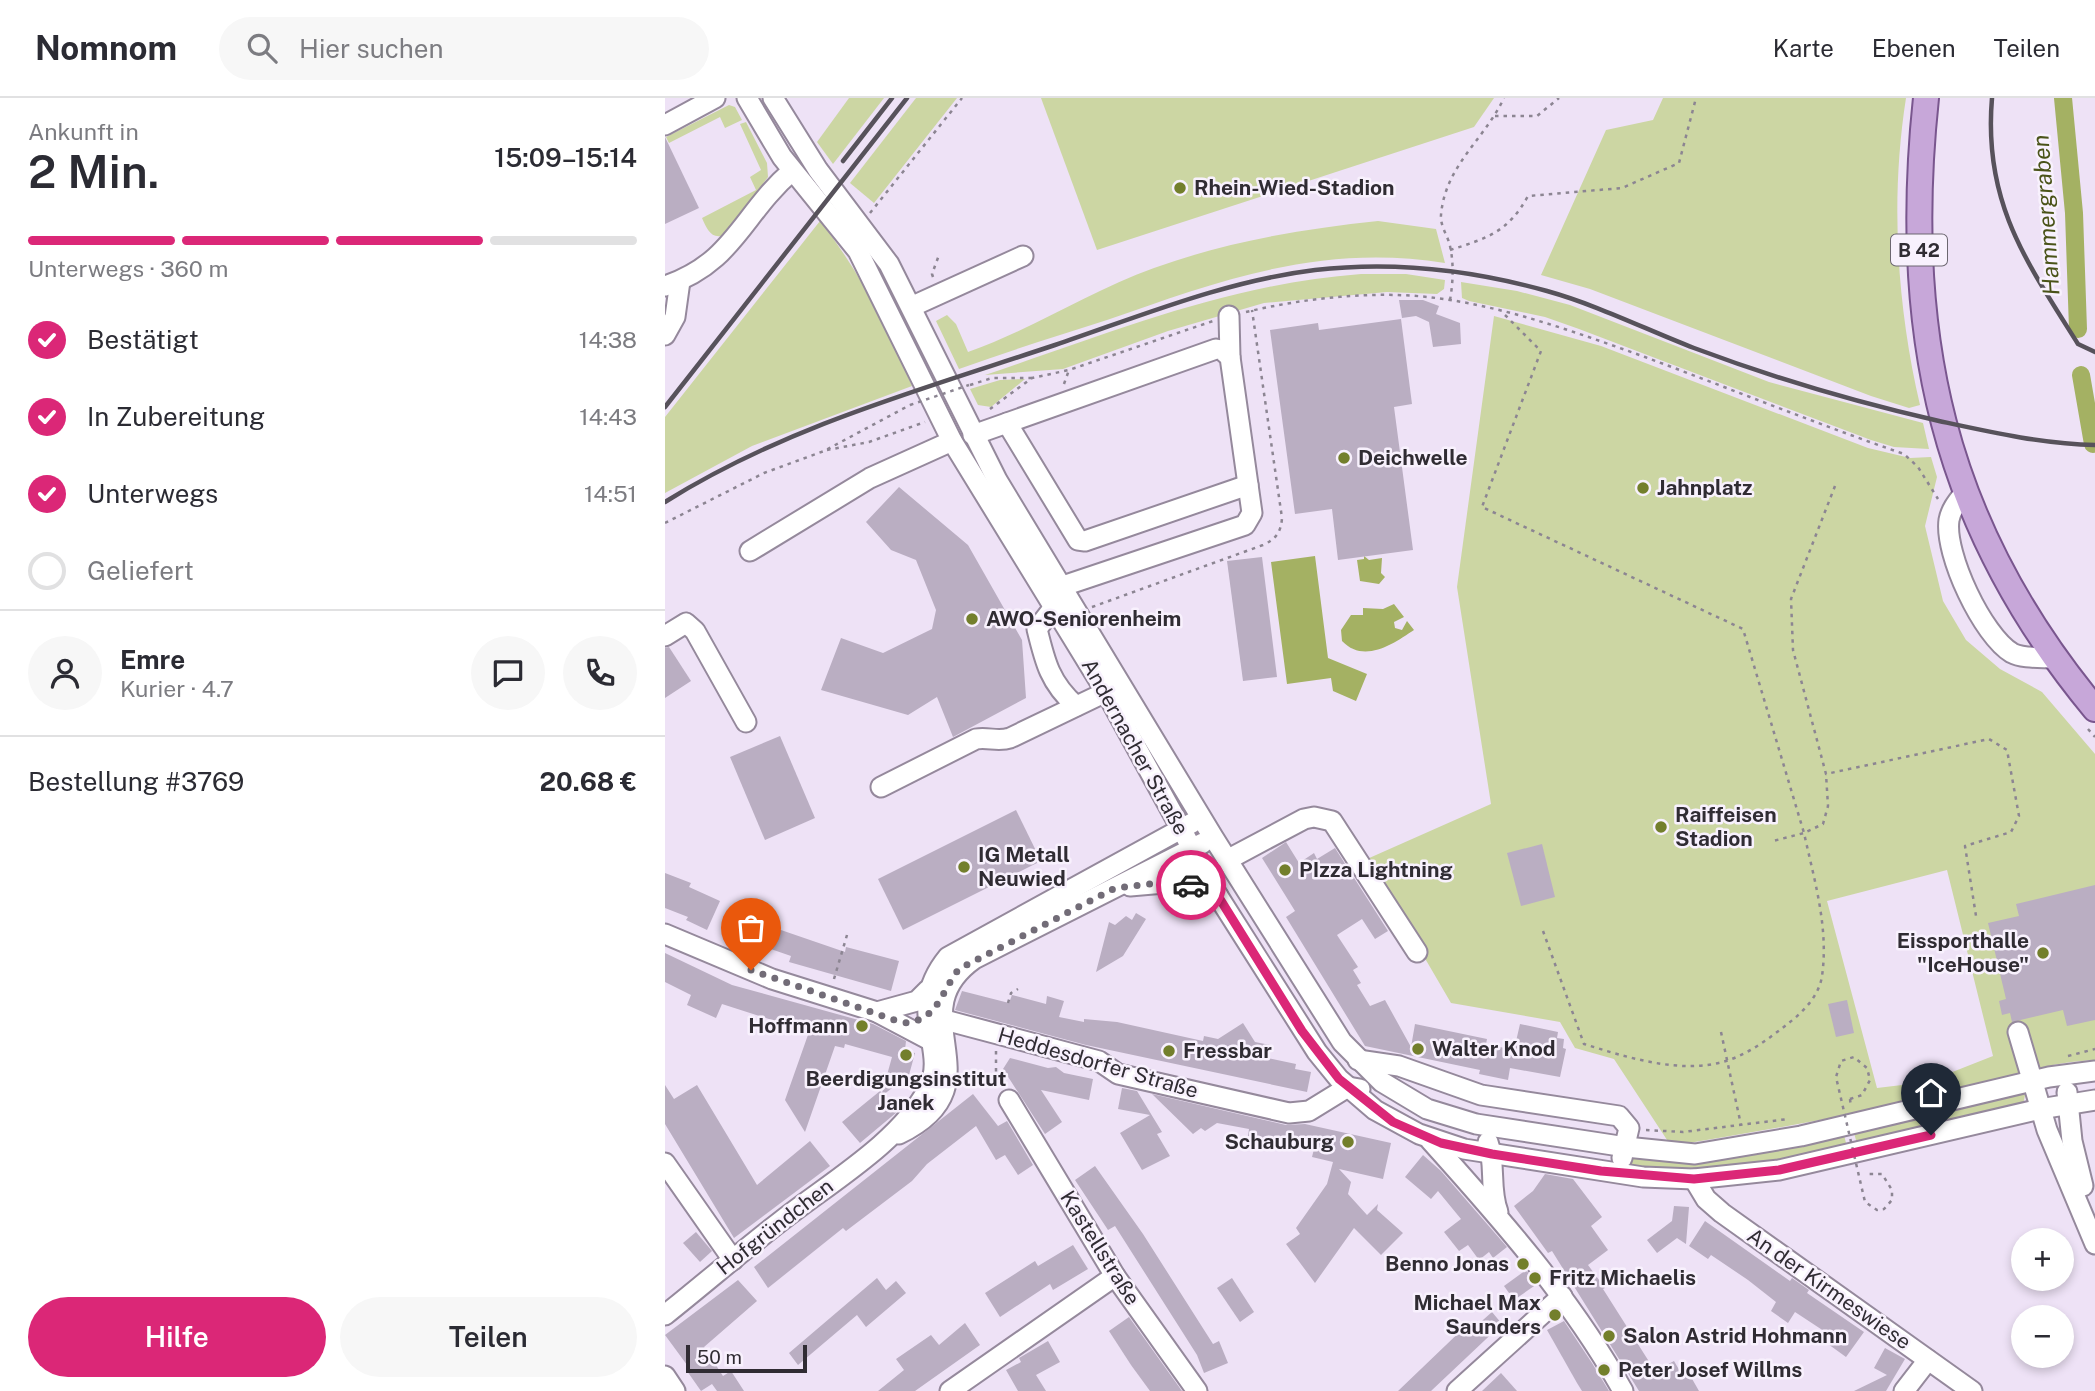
<!DOCTYPE html>
<html lang="de">
<meta charset="utf-8">
<style>
:root{--surface:#fff;--page:#f7f7f7;--text:#2b2b33;--muted:#7c7c81;--line:#e1e1e2;--accent:#db2777}
body{margin:0;font-family:"Public Sans",sans-serif;background:var(--page);color:var(--text);height:100vh;display:flex;flex-direction:column;font-size:26px;white-space:nowrap}
*{box-sizing:border-box;margin:0}
p{font-size:23px;color:var(--muted)}
.icon{flex:none;width:38px;height:38px;fill:none;stroke:currentColor;stroke-width:2;stroke-linecap:round;stroke-linejoin:round}
.map{position:relative;flex:1;overflow:hidden}
.side{display:flex;flex-direction:column;background:var(--surface);width:665px}
.side>*{flex:none}
.fabs{position:absolute;left:1346px;top:1130px;display:grid;gap:14px}
.fabs a{display:grid;place-items:center;width:63px;height:63px;border-radius:50%;background:var(--surface);box-shadow:0 4px 10px #0003;font-size:35px}
.scale{position:absolute;left:21px;bottom:18px;width:121px;box-sizing:border-box;padding-left:7px;border:4px solid #302c33;border-top:0;font-size:19px;line-height:24px;white-space:nowrap;color:#302c33;-webkit-text-stroke:5px #f8f1fd;paint-order:stroke}
.pin{position:absolute;display:grid;place-items:center;width:60px;height:60px;color:#fff;margin:-72px -30px;border-radius:50% 50% 50% 0;rotate:-45deg;box-shadow:0 0 7px #0007}
.pin .icon{rotate:45deg}
.courier{position:absolute;display:grid;place-items:center;width:70px;height:70px;margin:-35px;border:5px solid #db2777;border-radius:50%;background:#fff;color:#222;box-shadow:0 2px 9px #0007}
.summary em{font-style:normal;font-weight:600}
.summary div{display:flex;flex-direction:column-reverse}
.summary{display:flex;align-items:center;justify-content:space-between;height:119px;padding:0 28px}
h1{font-size:46px;font-weight:600;line-height:52px}
.bar{display:grid;grid-template-columns:repeat(4,1fr);gap:10px 7px;align-content:center;height:84px;padding:0 28px}
.bar i{height:9px;border-radius:5px;background:var(--line)}
.bar .selected{background:var(--accent)}
.bar p{grid-column:span 4}
.line{display:flex;align-items:center;gap:18px;padding:0 28px;border-top:2px solid var(--line)}
.line div{flex:1}
.round{display:grid;place-items:center;flex:none;width:74px;height:74px;border-radius:37px;background:var(--page)}
ol{padding:0 28px;list-style:none}
li{display:flex;align-items:center;gap:21px;height:77px}
li p{margin-inline-start:auto}
li .icon{padding:7px;border-radius:50%;background:var(--accent);color:#fff;stroke-width:4}
li:last-child{color:var(--muted)}
li i{width:38px;height:38px;border:4px solid var(--line);border-radius:50%}
.primary-button{display:flex;gap:14px;margin-top:auto;padding:14px 28px}
.primary-button a{flex:1;height:80px;border-radius:42px;background:var(--accent);color:#fff;font-size:28px;font-weight:600;line-height:80px;text-align:center}
.primary-button a+a{background:var(--page);color:var(--text)}
header{display:flex;align-items:center;gap:42px;box-sizing:border-box;height:98px;padding:0 35px;background:var(--surface);border-bottom:2px solid var(--line)}
header strong{font-size:33px}
nav{display:flex;gap:38px;margin-inline-start:auto;font-size:24px}
.search{width:490px;height:63px;background:var(--page);display:flex;align-items:center;gap:18px;box-sizing:border-box;padding:0 24px;border-radius:38px;color:var(--muted);font-size:26px}
main{display:flex;flex:1;min-height:0}
.map>svg:first-child{display:block}
.green{fill:#ccd6a3;fill-rule:evenodd}
.water{fill:#a4b163}
.lines{fill:none;stroke-linecap:round;stroke-linejoin:round}
.canal{stroke:#a4b163;stroke-width:18}
.building{fill:#baaec2}
.minor-casing{stroke:#95899c;stroke-width:23}
.major-casing{stroke:#79568e;stroke-width:28}
.path{stroke:#8c8592;stroke-width:2.5;stroke-dasharray:3.5 5;stroke-linecap:butt}
.minor{stroke:#fff;stroke-width:19}
.major{stroke:#c7a7d9;stroke-width:24}
.rail{stroke:#57525b;stroke-width:4.5}
.path-bridge{stroke:#8c8592;stroke-width:2.5;stroke-dasharray:3.5 5;stroke-linecap:butt}
.done{stroke:#726c77;stroke-width:7;stroke-dasharray:0 12.6}
.route{stroke:#db2777;stroke-width:9}
.poi-dot{fill:#737f2c;stroke:#f8f1fd;stroke-width:2.5}
.labels{text-anchor:middle;stroke-width:5;stroke-linejoin:round;paint-order:stroke}
.shield{fill:#f8f1fd;stroke:#6c6770;stroke-width:2}
.shield-label{font-size:19px;font-weight:bold;fill:#302c33}
.poi-label{font-size:21px;font-weight:bold;fill:#302c33;stroke:#f8f1fd;text-anchor:start}
.street-label{font-size:21px;fill:#302c33;stroke:#f8f1fd}
.water-label{font-size:23px;font-style:italic;fill:#4a5319;stroke:#f8f1fd}
</style>
<header>
<strong>Nomnom</strong>
<div class="search"><svg class="icon" aria-label="search" viewBox="0 0 24 24"><circle cx="10" cy="10" r="6"/><path d="M15 15l6 6"/></svg>Hier suchen</div>
<nav><a>Karte</a><a>Ebenen</a><a>Teilen</a></nav>
</header>
<main>
<section class="side">
<div class="summary"><div><h1>2 Min.</h1><p>Ankunft in</p></div><em>15:09–15:14</em></div>
<div class="bar"><i class="selected"></i><i class="selected"></i><i class="selected"></i><i></i><p>Unterwegs · 360 m</p></div>
<ol>
<li><svg class="icon" aria-label="check" viewBox="0 0 24 24"><path d="M5 12l5 5 9-10"/></svg>Bestätigt<p>14:38</p></li>
<li><svg class="icon" aria-label="check" viewBox="0 0 24 24"><path d="M5 12l5 5 9-10"/></svg>In Zubereitung<p>14:43</p></li>
<li><svg class="icon" aria-label="check" viewBox="0 0 24 24"><path d="M5 12l5 5 9-10"/></svg>Unterwegs<p>14:51</p></li>
<li><i></i>Geliefert</li>
</ol>
<div class="line" style="height:126px"><a class="round"><svg class="icon" aria-label="person" viewBox="0 0 24 24"><circle cx="12" cy="8" r="4"/><path d="M4 21q1-7 8-7t8 7"/></svg></a><div><b>Emre</b><p>Kurier · 4.7</p></div><a class="round"><svg class="icon" aria-label="chat" viewBox="0 0 24 24"><path d="M4 5h16v11H9l-5 4z"/></svg></a><a class="round"><svg class="icon" aria-label="phone" viewBox="0 0 24 24"><path d="M5 4h4l2 5-3 2q2 4 5 5l2-3 5 2v4C11 20 4 13 5 4z"/></svg></a></div>
<div class="line" style="height:91px"><div>Bestellung #3769</div><b>20.68 €</b></div>
<div class="primary-button"><a>Hilfe</a><a>Teilen</a></div>
</section>
<div class="map">
<svg width="1430" height="1293" viewBox="0 0 1430 1293">
<rect width="100%" height="100%" fill="#eee2f6"/>
<g class="green">
<path d="M184 0H219L168 66 152 44Z"/>
<path d="M251 0H292L209 105 185 85Z"/>
<path d="M376 0H829L809 29 432 152Z"/>
<path d="M998 0H1241C1225 102 1232 208 1255 307L1244 310 1206 298 925 191 876 177 941 32 988 22Z"/>
<path d="M64 7 70 9 77 22 60 30 55 19 4 45 1 39Z"/>
<path d="M81 24 102 65 103 79 60 137C46 142 42 131 37 120L91 92 85 79 96 72 75 26Z"/>
<path d="M155 123C195 174 222 228 247 288L87 348 0 395V319Z"/>
<path d="M713 123 771 131 780 165C657 145 556 182 442 222 393 238 343 253 294 271L271 223 282 217 291 226 303 254C368 231 425 193 489 170 561 144 636 131 713 123Z"/>
<path d="M696 176H741L780 182 779 191 772 196 722 194 599 205 503 233 398 271 320 277C446 235 562 186 696 176Z"/>
<path d="M796 184 852 193 905 207 1104 284 1258 325 1264 351 1229 349 1206 342 914 231 880 219 804 203 797 200Z"/>
<path d="M829 218 936 248 1203 350 1245 360 1266 359 1272 379 1260 428 1278 503 1301 542 1335 571 1377 594 1430 656V962C1376 964 1326 985 1274 997 1185 1018 1096 1033 1006 1048L949 961 910 950 895 924 786 905 702 761 826 706 792 489ZM1282 772 1328 958 1262 984 1212 990 1162 803Z"/>
<path d="M360 281 326 309 313 307 305 291 335 282Z"/>
<path d="M1355 994 1360 997 1358 1007 1192 1046 1188 1031Z"/>
<path d="M1178 1033 1182 1049 1117 1064 1030 1074 953 1068 964 1057Z"/>
</g>
<g class="water">
<path d="M650 458 663 560 702 576 691 603 668 593 666 580 622 586 606 464Z"/>
<path d="M699 458 704 462 717 460 716 475 720 479 714 486 695 483 692 462 699 461Z"/>
<path d="M729 506 739 519 729 524 730 530 737 532 742 523 749 532C728 546 699 566 677 543L676 532 686 517H698V510L718 511Z"/>
</g>
<g class="lines">
<g class="canal">
<path d="M1398 0 1409 115 1413 231"/>
<path d="M1416 277 1428 346"/>
</g>
</g>
<g class="building">
<path d="M0 39 34 110 0 126Z"/>
<path d="M734 202H758L774 208 771 216 795 225 796 246 768 249 764 224 751 218 737 220Z"/>
<path d="M736 221 747 306 729 309 748 452 673 462 667 411 630 416 605 232 653 225 654 232Z"/>
<path d="M234 389 303 447 357 542 361 600 288 639 272 599 243 617 156 592 176 540 218 555 267 531 271 512 251 462 226 452 201 424Z"/>
<path d="M597 459 612 579 578 583 562 463Z"/>
<path d="M4 549 26 583 0 600V550Z"/>
<path d="M115 638 150 720 100 742 65 659Z"/>
<path d="M351 712 376 763 238 832 213 781Z"/>
<path d="M621 744 634 765 649 755 652 761 670 750 723 833 710 841 697 821 672 837 693 869 688 872 696 885 692 887 705 908 720 902 746 949 750 926 822 941 821 946 849 952 855 926 893 934 892 940 899 941 898 950 901 951 895 979 845 970 843 982 814 976 815 972 700 948 621 819 630 813 597 760Z"/>
<path d="M877 746 890 799 856 808 842 755Z"/>
<path d="M0 775 26 785 24 789 55 803 42 832 21 822 23 819 0 810Z"/>
<path d="M1430 787V922L1402 928 1398 912 1347 924 1345 915 1337 917 1334 903 1341 901 1323 825 1354 818 1351 806Z"/>
<path d="M471 815 481 821 458 858 431 874 444 824 450 827 461 818 467 822Z"/>
<path d="M72 817 180 854 181 849 234 863 226 893 124 864 126 858 65 837Z"/>
<path d="M0 855 67 887 208 926 241 943 240 952 250 955 244 977 218 997 232 1014 195 1045 177 1024 215 993 217 995 227 959 180 946 179 950 170 948 140 1034 120 1002 144 934 57 906 51 920 22 907 26 897 0 884Z"/>
<path d="M297 893 344 905 347 897 381 906 382 898 399 903 394 919 419 924V921L452 924 538 943 539 938 553 941 578 925 590 944 605 947 602 960 631 966 630 971 646 974 642 994 421 947 290 912Z"/>
<path d="M1182 902 1189 935 1171 939 1163 906Z"/>
<path d="M345 960 383 970 391 969 399 975 428 981 424 1002 376 992 397 1024 380 1036 338 971Z"/>
<path d="M0 987 9 1001 32 987 92 1087 145 1043 165 1068 69 1140 0 1026Z"/>
<path d="M457 990 472 993 497 1034 492 1036 505 1058 477 1072 455 1035 485 1017 453 1011Z"/>
<path d="M308 996 333 1028 342 1023 368 1067 353 1077 340 1057 331 1062 311 1028 262 1066 247 1083 181 1133 178 1130 103 1190 89 1169Z"/>
<path d="M487 996 621 1027 640 1026 726 1045 718 1081 674 1071 686 1084 683 1096 702 1117 713 1106 712 1112 738 1135 716 1157 689 1130 650 1185 621 1146 635 1136 631 1130 662 1086 668 1064 647 1059 649 1051 583 1038 584 1031 552 1025 540 1033 536 1030 528 1036Z"/>
<path d="M758 1057 776 1073 842 1149 828 1160 824 1154 814 1162 803 1147 794 1153 779 1134 796 1121 773 1093 766 1101 740 1079Z"/>
<path d="M430 1068 478 1136 548 1246 554 1243 563 1265 539 1275 532 1257 450 1128 443 1132 410 1082Z"/>
<path d="M880 1076 908 1081 937 1119 926 1128 943 1152 923 1167 940 1190 938 1191 990 1273 1009 1263 1016 1275 1022 1272 1034 1293H974L887 1153 883 1155 849 1108 868 1093Z"/>
<path d="M1009 1108 1024 1109 1021 1146 1012 1140 992 1155 982 1142 1007 1123Z"/>
<path d="M1040 1123 1125 1183 1127 1180 1144 1192 1142 1195 1199 1234 1181 1259 1163 1246 1168 1239 1130 1214 1123 1225 1106 1213 1111 1204 1083 1182 1046 1157 1043 1161 1024 1148Z"/>
<path d="M31 1134 47 1153 35 1164 18 1145Z"/>
<path d="M408 1147 423 1171 388 1192 385 1186 335 1219 320 1195 370 1163 373 1168Z"/>
<path d="M861 1172 872 1186 849 1202 839 1188Z"/>
<path d="M212 1180 221 1192 231 1183 241 1195 201 1229 192 1217 133 1267 124 1255Z"/>
<path d="M567 1180 589 1214 575 1224 552 1190Z"/>
<path d="M73 1182 92 1203 39 1249 58 1278 66 1273 79 1293H52L47 1286 36 1293 22 1273 25 1271 0 1237Z"/>
<path d="M827 1214 837 1226 766 1293H733L805 1224 810 1229Z"/>
<path d="M464 1219 517 1293H485L466 1267 444 1233Z"/>
<path d="M899 1223 927 1265 944 1293H917L912 1285 882 1232Z"/>
<path d="M300 1225 315 1247 250 1293H213L239 1272 231 1261 266 1237 274 1247Z"/>
<path d="M383 1243 395 1264 371 1277 381 1293H353L341 1272 356 1264 354 1260Z"/>
<path d="M1220 1250 1240 1261 1221 1293H1189L1222 1277 1209 1270Z"/>
<path d="M836 1275 852 1293H817Z"/>
</g>
<g class="lines">
<defs>
<g id="minor">
<path d="M82 0 117 59 193 153 287 343 441 594 553 798 652 954 674 981 710 1012 754 1036 799 1051 978 1079 1029 1081 1114 1072 1375 1011 1430 1002"/>
<path d="M108 0 153 72 224 166 332 382 548 739 677 944 717 984 762 1011 811 1026 961 1049 1030 1056 1136 1038 1384 979 1430 973"/>
<path d="M0 27 50 0"/>
<path d="M0 188C69 165 77 116 127 73"/>
<path d="M248 208 358 158"/>
<path d="M564 218 565 259"/>
<path d="M0 237 10 219 15 183"/>
<path d="M342 325 413 442 420 443 583 387"/>
<path d="M308 337 551 251 557 252 565 259 587 415 580 427 398 488"/>
<path d="M1300 394C1293 403 1286 411 1284 422 1279 456 1318 538 1347 555 1358 561 1378 559 1390 560"/>
<path d="M85 453 205 380 287 343"/>
<path d="M389 509 372 531C380 564 385 585 411 608"/>
<path d="M0 538 21 525 30 533 81 624"/>
<path d="M216 689 311 641C324 639 333 644 345 640L441 594"/>
<path d="M562 762 639 721 649 719 667 723 752 854"/>
<path d="M465 788 511 784 553 798"/>
<path d="M0 836 107 881 212 914 265 942"/>
<path d="M212 914 252 903 263 892"/>
<path d="M276 921 434 963 453 976 624 1015 644 1013 683 989 695 991"/>
<path d="M1353 934 1382 1032 1430 1146"/>
<path d="M693 962 734 968 816 997 954 1018 964 1030 957 1060"/>
<path d="M1402 994 1407 1043 1418 1088"/>
<path d="M344 1002 450 1178 532 1293"/>
<path d="M234 1036C337 986 230 917 309 861L538 745"/>
<path d="M765 1042C836 1121 906 1200 958 1293"/>
<path d="M823 1044C831 1066 824 1091 833 1114"/>
<path d="M0 1065 68 1162"/>
<path d="M1029 1081 1041 1101 1057 1115 1307 1293"/>
<path d="M0 1217C39 1186 77 1153 116 1123 164 1085 234 1045 263 991 285 951 238 914 283 859L527 725"/>
<path d="M0 1278 10 1293"/>
<path d="M285 1293 450 1178"/>
<path d="M792 1293 897 1198"/>
<path d="M1239 1293 1263 1262"/>
</g>
<path id="major" d="M1261 0C1236 234 1277 427 1430 611"/>
</defs>
<use href="#minor" class="minor-casing"/>
<use href="#major" class="major-casing"/>
<g class="path">
<path d="M830 18H872L894 0"/>
<path d="M205 115 297 0"/>
<path d="M785 152C823 140 843 134 863 98L957 90 1014 65 1031 0"/>
<path d="M268 179 267 176 274 157"/>
<path d="M785 202C788 185 789 166 785 148 783 138 775 128 776 117 780 68 819 42 839 0"/>
<path d="M581 214C640 200 710 192 771 200 842 209 913 235 980 259 1066 291 1152 326 1239 356L1253 369 1273 401"/>
<path d="M840 217 876 253 817 409 1078 531 1139 735 1158 726 1163 708 1161 676"/>
<path d="M399 286 404 272"/>
<path d="M305 287 327 280H367"/>
<path d="M325 311 367 280 404 272 548 223"/>
<path d="M162 352 204 344 260 324"/>
<path d="M1170 388 1126 501 1128 552 1161 676 1324 641 1342 652 1354 718 1346 734 1300 748 1311 818"/>
<path d="M0 425 99 375 159 353 245 307"/>
<path d="M427 509 598 447C611 441 616 434 617 420L587 212"/>
<path d="M1423 631 1430 639"/>
<path d="M878 833 919 946C961 959 1016 977 1061 963 1083 956 1102 942 1120 928 1136 916 1154 899 1157 878 1164 830 1149 781 1139 735L1108 743"/>
<path d="M169 881 182 837"/>
<path d="M343 905 346 895 353 891"/>
<path d="M1056 934 1076 1027"/>
<path d="M331 953V974L337 987"/>
<path d="M1403 958 1430 951"/>
<path d="M1185 1001 1186 1009"/>
<path d="M981 1032 1018 1034 1123 1021"/>
</g>
<use href="#minor" class="minor"/>
<use href="#major" class="major"/>
<g class="rail">
<path d="M1327 0C1318 104 1361 163 1413 246L1430 254"/>
<path d="M178 63 227 0"/>
<path d="M0 309 242 0"/>
<path d="M0 404C119 329 258 291 390 247 476 218 560 183 650 172 728 163 807 172 882 193 932 207 980 231 1029 250 1109 280 1190 304 1274 323 1325 334 1378 346 1430 347"/>
</g>
<g class="path-bridge">
<path d="M245 307 304 287"/>
<path d="M1185 1001 1197 997 1205 982 1202 970 1189 959 1176 963 1171 979 1200 1104 1212 1112 1219 1111 1227 1102V1092L1217 1076H1202"/>
</g>
</g>
<g class="lines">
<path class="done" d="M86 872 238 925C273 924 276 893 294 871L450 790 502 784 526 787"/>
<path class="route" d="M526 787 553 798 637 933 674 981 728 1024 776 1045 827 1056 936 1073 1029 1081 1114 1072 1266 1037"/>
</g>
<g class="poi-dot">
<circle cx="515" cy="90" r="7"/>
<circle cx="679" cy="360" r="7"/>
<circle cx="978" cy="390" r="7"/>
<circle cx="307" cy="521" r="7"/>
<circle cx="996" cy="729" r="7"/>
<circle cx="299" cy="769" r="7"/>
<circle cx="620" cy="772" r="7"/>
<circle cx="1378" cy="855" r="7"/>
<circle cx="197" cy="928" r="7"/>
<circle cx="753" cy="951" r="7"/>
<circle cx="504" cy="953" r="7"/>
<circle cx="241" cy="957" r="7"/>
<circle cx="683" cy="1044" r="7"/>
<circle cx="858" cy="1166" r="7"/>
<circle cx="870" cy="1180" r="7"/>
<circle cx="890" cy="1217" r="7"/>
<circle cx="944" cy="1238" r="7"/>
<circle cx="939" cy="1272" r="7"/>
</g>
<g class="labels">
<rect class="shield" x="1226" y="136.5" width="56" height="31" rx="5"/>
<g class="shield-label">
<text x="1254" y="159">B 42</text>
</g>
<g class="poi-label">
<text x="529" y="97">Rhein-Wied-Stadion</text>
<text x="693" y="367">Deichwelle</text>
<text x="992" y="397">Jahnplatz</text>
<text x="321" y="528">AWO-Seniorenheim</text>
<text x="1010" y="724">Raiffeisen<tspan x="1010" dy="24">Stadion</tspan></text>
<text x="313" y="764">IG Metall<tspan x="313" dy="24">Neuwied</tspan></text>
<text x="634" y="779">PIzza Lightning</text>
<text x="1364" y="850" text-anchor="end">Eissporthalle<tspan x="1364" dy="24">"IceHouse"</tspan></text>
<text x="183" y="935" text-anchor="end">Hoffmann</text>
<text x="767" y="958">Walter Knod</text>
<text x="518" y="960">Fressbar</text>
<text x="241" y="988" text-anchor="middle">Beerdigungsinstitut<tspan x="241" dy="24">Janek</tspan></text>
<text x="669" y="1051" text-anchor="end">Schauburg</text>
<text x="844" y="1173" text-anchor="end">Benno Jonas</text>
<text x="884" y="1187">Fritz Michaelis</text>
<text x="876" y="1212" text-anchor="end">Michael Max<tspan x="876" dy="24">Saunders</tspan></text>
<text x="958" y="1245">Salon Astrid Hohmann</text>
<text x="953" y="1279">Peter Josef Willms</text>
</g>
<g class="street-label">
<text transform="translate(470 649) rotate(61)" y="7">Andernacher Straße</text>
<text transform="translate(433 965) rotate(16)" y="7">Heddesdorfer Straße</text>
<text transform="translate(110 1129) rotate(-38)" y="7">Hofgründchen</text>
<text transform="translate(435 1150) rotate(58)" y="7">Kastellstraße</text>
<text transform="translate(1164 1191) rotate(35)" y="7">An der Kirmeswiese</text>
</g>
<g class="water-label">
<text transform="translate(1381 117) rotate(-94)" y="8">Hammergraben</text>
</g>
</g>
</svg>
<div class="fabs">
<a>+</a>
<a>−</a>
</div>
<div class="scale">50 m</div>
<div class="pin" style="left:86px;top:872px;background:#ea580c"><svg class="icon" aria-label="bag" viewBox="0 0 24 24"><path d="M5 8h14l-1 12H6zM9 8a3 3 0 0 1 6 0"/></svg></div>
<div class="pin" style="left:1266px;top:1037px;background:#1f2937"><svg class="icon" aria-label="home" viewBox="0 0 24 24"><path d="M3 11l9-7 9 7M6 9v11h12V9"/></svg></div>
<div class="courier" style="left:526px;top:787px"><svg class="icon" aria-label="car" viewBox="0 0 24 24"><path d="M5 17H2v-5l4-1 3-4h7l3 4 3 1v5h-3M9 17h6M6 11h13"/><circle cx="7" cy="17" r="2"/><circle cx="17" cy="17" r="2"/></svg></div>
</div>
</main>
